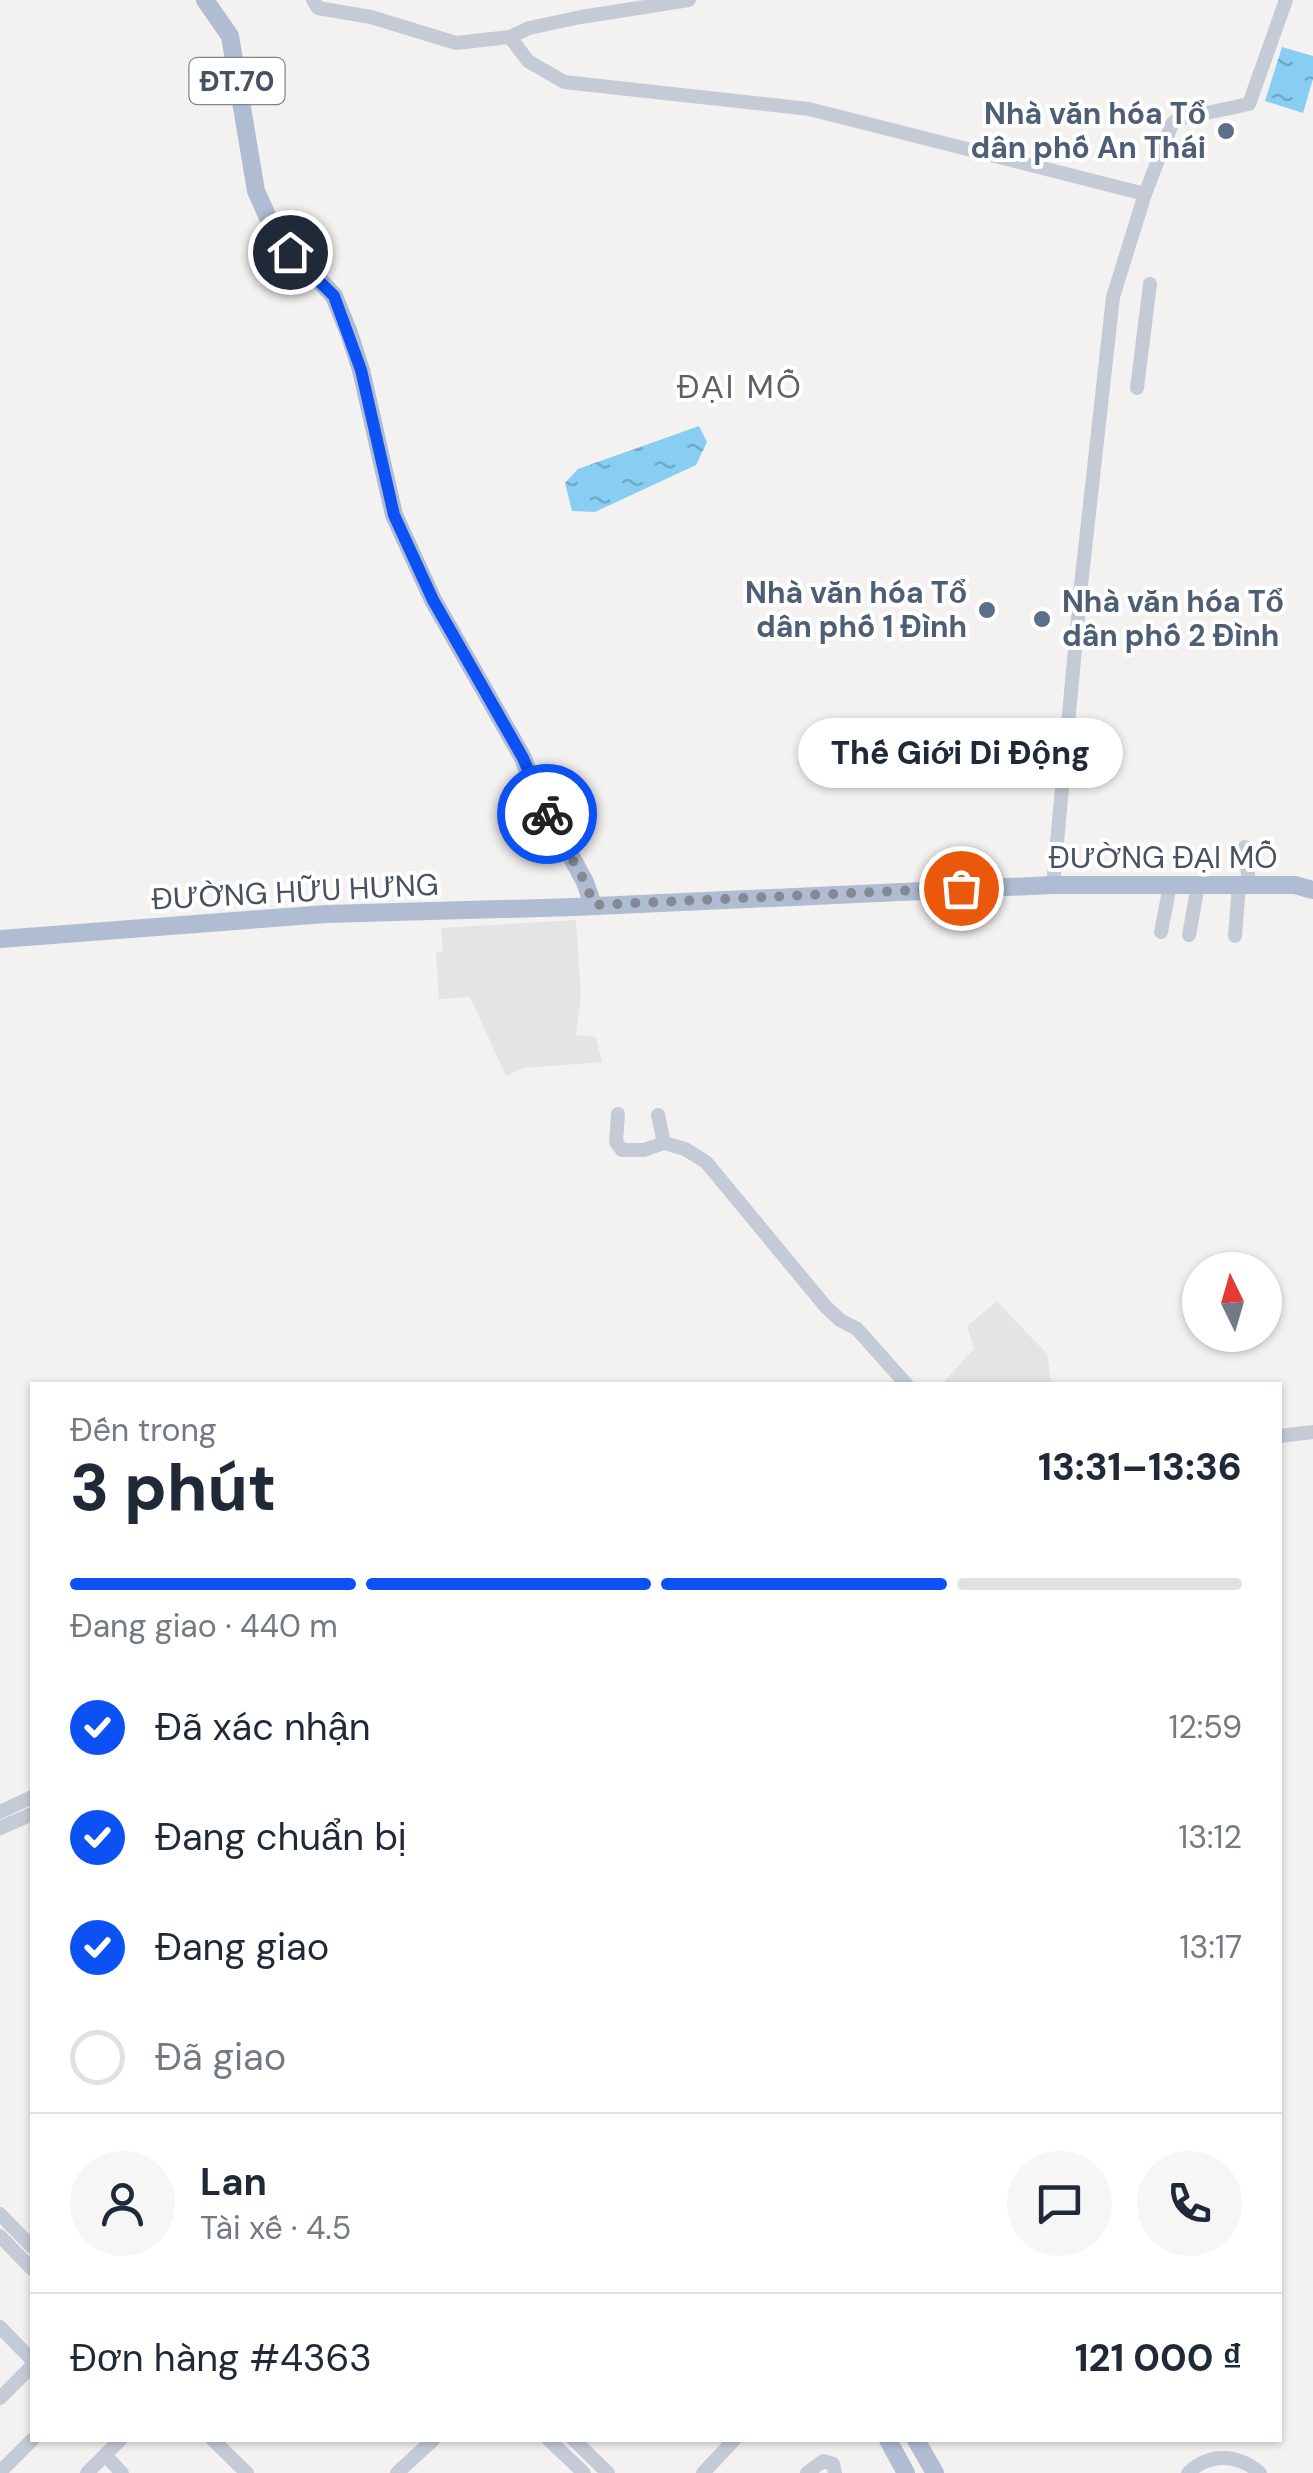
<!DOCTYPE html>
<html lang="vi">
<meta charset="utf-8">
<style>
:root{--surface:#fff;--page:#f6f6f7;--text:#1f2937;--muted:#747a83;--line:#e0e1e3;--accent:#0b51f4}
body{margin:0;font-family:"DM Sans",sans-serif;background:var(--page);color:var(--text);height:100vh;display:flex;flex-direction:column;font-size:38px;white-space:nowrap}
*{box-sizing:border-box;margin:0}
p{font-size:32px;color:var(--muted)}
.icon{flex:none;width:55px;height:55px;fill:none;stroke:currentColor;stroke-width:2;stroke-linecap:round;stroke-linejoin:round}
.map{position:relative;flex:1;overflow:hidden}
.side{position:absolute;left:30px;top:1382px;width:1252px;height:1060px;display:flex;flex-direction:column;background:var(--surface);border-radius:0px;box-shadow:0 2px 8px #0004}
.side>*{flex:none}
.needle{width:65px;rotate:355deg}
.fabs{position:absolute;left:1182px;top:1252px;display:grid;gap:20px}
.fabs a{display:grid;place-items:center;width:100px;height:100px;border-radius:50%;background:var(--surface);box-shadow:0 2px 8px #0004;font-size:50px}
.pin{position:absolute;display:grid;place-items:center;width:85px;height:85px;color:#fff;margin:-42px;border:5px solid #fff;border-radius:50%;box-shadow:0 2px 10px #0007}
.courier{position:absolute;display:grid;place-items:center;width:100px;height:100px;margin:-50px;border:8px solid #0b51f4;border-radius:50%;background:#fff;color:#222;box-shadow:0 2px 12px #0007}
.bubble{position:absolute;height:70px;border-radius:35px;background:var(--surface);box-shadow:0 2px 8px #0004;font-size:32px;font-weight:800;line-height:70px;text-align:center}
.headline em{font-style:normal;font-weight:800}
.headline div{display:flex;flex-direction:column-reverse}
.headline{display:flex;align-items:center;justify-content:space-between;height:170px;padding:0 40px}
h1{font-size:65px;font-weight:800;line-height:75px}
.bar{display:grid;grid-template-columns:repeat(4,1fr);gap:15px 10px;align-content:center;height:120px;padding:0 40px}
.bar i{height:12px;border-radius:8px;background:var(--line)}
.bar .current{background:var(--accent)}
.bar p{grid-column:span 4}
.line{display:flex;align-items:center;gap:25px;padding:0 40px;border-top:2px solid var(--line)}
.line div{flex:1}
.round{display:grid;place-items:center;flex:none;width:105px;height:105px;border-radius:52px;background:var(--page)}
ol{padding:0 40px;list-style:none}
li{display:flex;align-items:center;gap:30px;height:110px}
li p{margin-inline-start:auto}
li .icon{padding:10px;border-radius:50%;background:var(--accent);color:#fff;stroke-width:4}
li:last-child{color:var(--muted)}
li i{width:55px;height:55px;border:5px solid var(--line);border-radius:50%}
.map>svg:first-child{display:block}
.education{fill:#e5e3e3}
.water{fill:url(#water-ripples)}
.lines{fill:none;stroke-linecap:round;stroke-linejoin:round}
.minor{stroke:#c4cbd7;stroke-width:14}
.major{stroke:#afbcd2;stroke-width:18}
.done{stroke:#848993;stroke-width:10;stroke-dasharray:0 18}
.route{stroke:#0b51f4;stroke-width:12}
.service-dot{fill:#5c6f8a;stroke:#fff;stroke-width:4}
.labels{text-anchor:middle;stroke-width:8;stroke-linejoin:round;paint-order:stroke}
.shield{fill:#fff;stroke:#7e8590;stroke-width:2.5}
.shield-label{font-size:28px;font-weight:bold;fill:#475161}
.service-label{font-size:30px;font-weight:bold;fill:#4e5e75;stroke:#fff;text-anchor:end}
.street-label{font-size:30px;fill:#475161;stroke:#fff}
.neighbourhood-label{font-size:32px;letter-spacing:2.5px;fill:#5d6067;stroke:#fff}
</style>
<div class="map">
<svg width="1313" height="2473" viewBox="0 0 1313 2473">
<defs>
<pattern id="water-ripples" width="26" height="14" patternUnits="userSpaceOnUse" patternTransform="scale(2.5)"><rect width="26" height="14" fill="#88cef3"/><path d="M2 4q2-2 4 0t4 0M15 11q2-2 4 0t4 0" fill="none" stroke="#71aac8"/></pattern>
</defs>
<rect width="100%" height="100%" fill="#f4f2f1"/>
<g class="education">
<path d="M576 920 581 996 576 1035 596 1037 602 1062 524 1068 506 1076 470 997 439 999 436 953 443 952 441 928Z"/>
<path d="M997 1301 1047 1354 1052 1385H941L974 1349 967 1326Z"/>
</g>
<g class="water">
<path d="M1282 47 1313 56V79L1303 113 1265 101Z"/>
<path d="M699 426 707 442 696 465 595 512 572 511 565 483 578 469Z"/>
</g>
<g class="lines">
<g class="minor">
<path d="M313 0 318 8 371 17 456 43 510 37 529 28 581 17 689 0"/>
<path d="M510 37 528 61 564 82 809 109 1145 194"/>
<path d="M1137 388 1150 284"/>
<path d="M1245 847 1249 885"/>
<path d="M1053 885 1081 585 1113 297 1145 194 1172 124 1178 119 1249 104 1286 0"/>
<path d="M1161 932 1170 885"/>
<path d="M1189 935 1198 885"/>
<path d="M1235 936 1239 885"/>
<path d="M618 1114 616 1142 622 1150H644L664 1143"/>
<path d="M658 1115 664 1143 685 1149 706 1162 826 1307 840 1320 857 1329 907 1385"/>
<path d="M1280 1436 1313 1432"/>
<path d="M0 1812 32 1797"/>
<path d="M0 1828 32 1814"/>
<path d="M0 2214 32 2247"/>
<path d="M0 2236 32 2269"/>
<path d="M0 2327 32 2360"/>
<path d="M0 2398 32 2366"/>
<path d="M213 2440 247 2473"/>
<path d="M549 2440 584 2473"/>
<path d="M574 2440 608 2473"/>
<path d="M105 2455 122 2473"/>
<path d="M0 2472 32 2440"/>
<path d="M87 2473 120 2440"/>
<path d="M397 2473 433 2440"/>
<path d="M703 2473 734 2440"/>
<path d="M807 2473 823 2461 833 2464 835 2473"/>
<path d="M1188 2473C1210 2452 1238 2454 1260 2473"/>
</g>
<g class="major">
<path d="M205 0 230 36 256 191 275 233 334 296 349 333 361 370 394 515 433 600 523 758 537 794 585 882 593 905"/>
<path d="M0 939 326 914 575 907 1053 885H1295L1313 890"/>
<path d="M888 2440 906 2473"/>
<path d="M916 2440 935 2473"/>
</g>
</g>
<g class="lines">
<path class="done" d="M547 814 585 882 594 905 961 888"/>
<path class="route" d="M290 252 334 296 361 370 394 515 433 600 523 758 547 814"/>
</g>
<g class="service-dot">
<circle cx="1226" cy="131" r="10"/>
<circle cx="987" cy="610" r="10"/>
<circle cx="1042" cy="619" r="10"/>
</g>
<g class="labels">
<rect class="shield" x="189.5" y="58" width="95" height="46" rx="8"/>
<g class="shield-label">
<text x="237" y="91">ĐT.70</text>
</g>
<g class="service-label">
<text x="1206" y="124">Nhà văn hóa Tổ<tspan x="1206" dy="34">dân phố An Thái</tspan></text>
<text x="967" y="603">Nhà văn hóa Tổ<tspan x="967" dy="34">dân phố 1 Đình</tspan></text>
<text x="1062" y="612" text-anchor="start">Nhà văn hóa Tổ<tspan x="1062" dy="34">dân phố 2 Đình</tspan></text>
</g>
<g class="street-label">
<text x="1163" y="868">ĐƯỜNG ĐẠI MỖ</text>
<text transform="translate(295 892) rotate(-3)" y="10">ĐƯỜNG HỮU HƯNG</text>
</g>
<g class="neighbourhood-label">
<text x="740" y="398">ĐẠI MỖ</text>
</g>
</g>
</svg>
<div class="fabs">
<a><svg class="needle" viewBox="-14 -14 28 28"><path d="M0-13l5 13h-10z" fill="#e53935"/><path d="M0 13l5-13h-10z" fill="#747a83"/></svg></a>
</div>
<div class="pin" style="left:961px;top:888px;background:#ea580c"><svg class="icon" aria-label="bag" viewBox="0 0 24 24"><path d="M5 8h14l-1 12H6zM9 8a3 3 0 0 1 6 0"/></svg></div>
<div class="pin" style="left:290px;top:252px;background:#1f2937"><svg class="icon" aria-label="home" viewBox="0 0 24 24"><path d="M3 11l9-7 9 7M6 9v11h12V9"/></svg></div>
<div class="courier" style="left:547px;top:814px"><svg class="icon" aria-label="bike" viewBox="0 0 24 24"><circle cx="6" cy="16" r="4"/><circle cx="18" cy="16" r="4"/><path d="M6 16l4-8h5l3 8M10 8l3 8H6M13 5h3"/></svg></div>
<div class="bubble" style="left:798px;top:718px;width:325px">Thế Giới Di Động</div>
<section class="side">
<div class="headline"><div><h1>3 phút</h1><p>Đến trong</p></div><em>13:31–13:36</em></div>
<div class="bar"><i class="current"></i><i class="current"></i><i class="current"></i><i></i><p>Đang giao · 440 m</p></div>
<ol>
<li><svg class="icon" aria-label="check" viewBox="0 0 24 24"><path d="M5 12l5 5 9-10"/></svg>Đã xác nhận<p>12:59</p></li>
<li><svg class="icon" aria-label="check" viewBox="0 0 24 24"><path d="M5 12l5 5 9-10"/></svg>Đang chuẩn bị<p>13:12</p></li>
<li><svg class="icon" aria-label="check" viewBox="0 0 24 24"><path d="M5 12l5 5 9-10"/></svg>Đang giao<p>13:17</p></li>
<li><i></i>Đã giao</li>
</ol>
<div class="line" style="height:180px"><a class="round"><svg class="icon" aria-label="person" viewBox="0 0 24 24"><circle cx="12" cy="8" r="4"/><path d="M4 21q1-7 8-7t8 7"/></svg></a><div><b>Lan</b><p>Tài xế · 4.5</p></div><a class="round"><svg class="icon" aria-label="chat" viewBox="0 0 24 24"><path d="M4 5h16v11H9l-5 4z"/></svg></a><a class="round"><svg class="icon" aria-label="phone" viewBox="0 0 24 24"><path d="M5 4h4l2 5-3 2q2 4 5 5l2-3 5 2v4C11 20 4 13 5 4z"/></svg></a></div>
<div class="line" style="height:130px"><div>Đơn hàng #4363</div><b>121 000 ₫</b></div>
</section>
</div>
